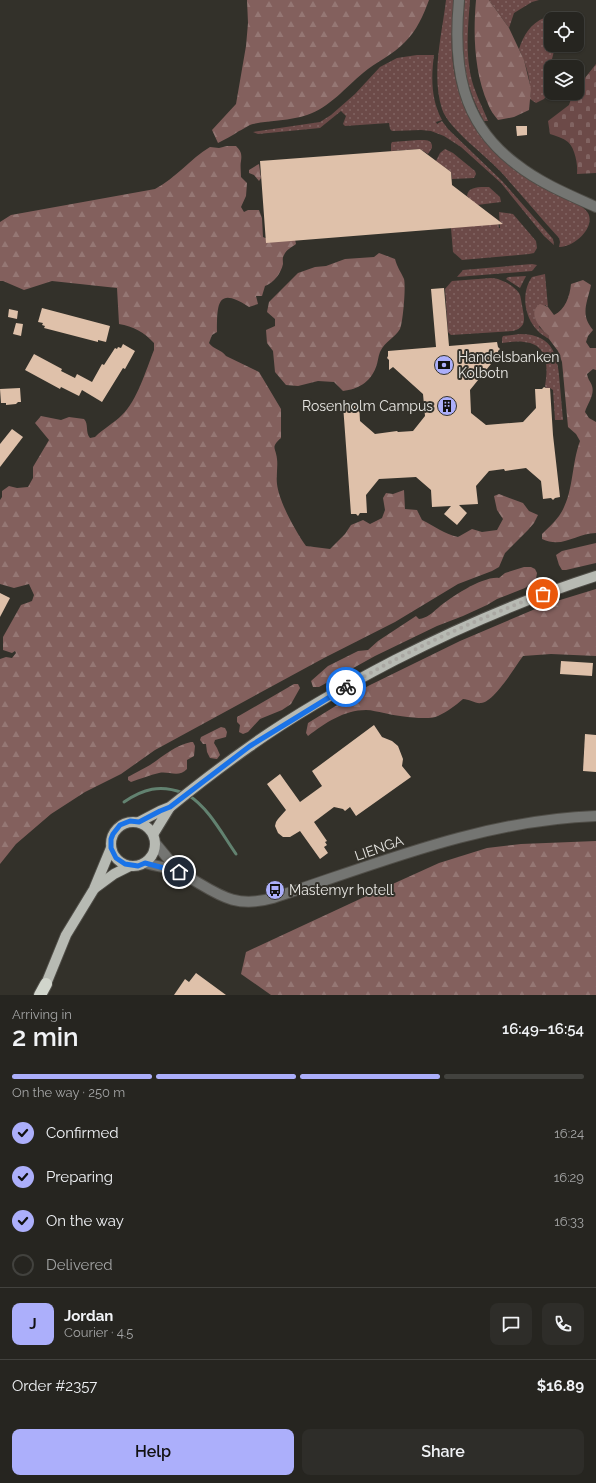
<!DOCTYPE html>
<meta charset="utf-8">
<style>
:root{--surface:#262520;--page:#2e2d29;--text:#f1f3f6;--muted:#a4a5a5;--line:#42423e;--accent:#acaffb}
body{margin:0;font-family:Raleway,sans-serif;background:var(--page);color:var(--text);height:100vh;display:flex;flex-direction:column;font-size:15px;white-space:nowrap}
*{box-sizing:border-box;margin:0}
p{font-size:13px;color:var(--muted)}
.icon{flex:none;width:22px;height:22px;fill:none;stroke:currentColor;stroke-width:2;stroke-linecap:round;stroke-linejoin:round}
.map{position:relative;height:995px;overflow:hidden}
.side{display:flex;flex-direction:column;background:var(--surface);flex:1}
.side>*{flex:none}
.controls{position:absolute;left:544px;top:12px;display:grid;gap:8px}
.controls a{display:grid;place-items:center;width:40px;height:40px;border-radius:8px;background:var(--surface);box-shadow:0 1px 3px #0004,0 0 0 1px var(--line);font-size:20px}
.pin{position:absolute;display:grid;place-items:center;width:34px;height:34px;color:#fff;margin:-17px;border:2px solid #fff;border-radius:50%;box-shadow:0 1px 4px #0007}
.courier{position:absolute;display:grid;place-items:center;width:40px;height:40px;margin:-20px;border:3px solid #1a73e8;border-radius:50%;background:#fff;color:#222;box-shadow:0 1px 5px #0007}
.headline em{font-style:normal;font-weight:600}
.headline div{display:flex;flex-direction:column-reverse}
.headline{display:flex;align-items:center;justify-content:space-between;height:68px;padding:0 12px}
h1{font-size:26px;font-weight:600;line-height:30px}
.bar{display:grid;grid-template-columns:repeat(4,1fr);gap:6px 4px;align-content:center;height:48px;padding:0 12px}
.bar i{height:5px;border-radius:3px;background:var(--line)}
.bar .on{background:var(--accent)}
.bar p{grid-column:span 4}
.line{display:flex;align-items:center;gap:10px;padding:0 12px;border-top:1px solid var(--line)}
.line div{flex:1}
.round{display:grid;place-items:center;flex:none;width:42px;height:42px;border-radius:8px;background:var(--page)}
ol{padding:0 12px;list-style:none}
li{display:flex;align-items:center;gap:12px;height:44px}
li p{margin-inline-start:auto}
li .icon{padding:4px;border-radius:50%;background:var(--accent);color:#111;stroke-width:4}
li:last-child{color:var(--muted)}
li i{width:22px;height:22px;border:2px solid var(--line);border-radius:50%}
.primary-button{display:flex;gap:8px;margin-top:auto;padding:8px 12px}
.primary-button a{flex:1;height:46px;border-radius:8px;background:var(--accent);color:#111;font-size:16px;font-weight:600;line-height:46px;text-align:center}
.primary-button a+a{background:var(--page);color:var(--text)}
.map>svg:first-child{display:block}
.grass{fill:url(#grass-dots)}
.forest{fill:url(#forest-firs)}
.cemetery{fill:url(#cemetery-stones)}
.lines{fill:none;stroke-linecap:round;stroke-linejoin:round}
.stream{stroke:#628270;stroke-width:3}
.building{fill:#dfc1aa}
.minor-casing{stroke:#504e48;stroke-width:12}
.major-casing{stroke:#504e48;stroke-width:12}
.highway-casing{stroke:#504e48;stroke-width:14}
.minor{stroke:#747572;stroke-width:10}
.major{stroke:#b7bab3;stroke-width:10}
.highway{stroke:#d1d5cc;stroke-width:12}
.done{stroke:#a9a7a2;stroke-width:4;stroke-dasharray:0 7.2}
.route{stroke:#1a73e8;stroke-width:5}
.labels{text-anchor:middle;stroke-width:4;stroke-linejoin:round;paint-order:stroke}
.poi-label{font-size:14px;fill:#e8e7e3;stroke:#33312a;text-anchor:start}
.street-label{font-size:14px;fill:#e8e7e3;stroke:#33312a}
</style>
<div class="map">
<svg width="596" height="995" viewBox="0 0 596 995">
<defs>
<pattern id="grass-dots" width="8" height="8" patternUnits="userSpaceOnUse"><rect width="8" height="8" fill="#6c4a48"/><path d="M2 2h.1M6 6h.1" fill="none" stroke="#816462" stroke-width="1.8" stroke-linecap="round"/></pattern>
<pattern id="forest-firs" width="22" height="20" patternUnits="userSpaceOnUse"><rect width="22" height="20" fill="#83605d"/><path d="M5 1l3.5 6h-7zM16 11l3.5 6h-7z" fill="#957774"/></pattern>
<pattern id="cemetery-stones" width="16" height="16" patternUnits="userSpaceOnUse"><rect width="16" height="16" fill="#6c4a48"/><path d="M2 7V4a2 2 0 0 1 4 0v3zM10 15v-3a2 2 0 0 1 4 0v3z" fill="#816462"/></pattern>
</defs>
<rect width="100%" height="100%" fill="#33312a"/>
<g class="grass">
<path d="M446 0H455C453 17 451 34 452 51 454 109 489 157 539 185 551 192 582 202 588 213 596 228 573 248 559 247L560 242 559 238C539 216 520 193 500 171 485 155 448 128 442 109 431 74 442 35 446 0Z"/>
<path d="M465 0H470C468 27 465 54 472 81 476 95 483 108 488 121H484C461 78 459 47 465 0Z"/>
<path d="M489 0H539L532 2 514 13 509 28Z"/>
<path d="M544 18 549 21 551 26V45H554V51L549 71 551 90 544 99 536 103 530 99C532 82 526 64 519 49 523 36 531 23 544 18Z"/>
<path d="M417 55H434C431 77 431 100 442 120L436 122 437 124 442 121 448 129 502 181 553 239 554 245 544 236 501 183 461 147 444 136 431 131 421 130 392 131 390 129 389 123 345 126 343 124 346 116 341 111 320 128 258 134 253 132 320 122 331 115 355 94 380 67 397 58Z"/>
<path d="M418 140C425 140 433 139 432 148L428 154 420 149 391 151V144L392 142Z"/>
<path d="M445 149 453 153 475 171 476 174 474 178 452 179 451 172 436 161 440 153Z"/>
<path d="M489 187 500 197 501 202 477 205 498 220 499 228H500L499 212 513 214 536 241 537 248 534 253 529 254 462 260 453 252 451 228 469 198 467 196C468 186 480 187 489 187Z"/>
<path d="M532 264 537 265 532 271 457 277 463 270Z"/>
<path d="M545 274 548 307 545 305 539 327 549 336V339C545 336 540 334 537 330 524 316 521 292 532 277Z"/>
<path d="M526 276 520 288 506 279 508 277Z"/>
<path d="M491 278C500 278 513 285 519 293 521 296 521 301 522 305 524 317 528 327 513 331L451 335 448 332 445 289 452 281Z"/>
<path d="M520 334C555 334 558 358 560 386 561 397 562 409 563 420H555L553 390 550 388H546L545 386C548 368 549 344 524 342 517 341 509 342 502 343V338L503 336Z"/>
</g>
<g class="forest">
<path d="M247 0H429C423 16 417 30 405 42 393 55 376 62 363 73 346 87 329 108 307 115 289 121 271 120 253 124 248 125 244 129 239 131 232 136 225 139 218 143L212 130 236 104 246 46 248 23Z"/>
<path d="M476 0H489L509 28 524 60 531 89 529 110 514 117 498 120C494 115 490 110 488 104 474 72 473 34 476 0Z"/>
<path d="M227 146H236C241 151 242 154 241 161 240 165 241 172 241 177L247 183 246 196 241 207 244 212 248 210H259L262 218 263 237 268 239H295L296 244C292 247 286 250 284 255 282 258 283 261 283 264 281 273 274 283 265 286L262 296H256L258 304 249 307C217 286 217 304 217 332L212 335 209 343C214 350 221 349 226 356L259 372 281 409V438C270 448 276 447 277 459 278 467 276 476 277 484 279 502 296 532 306 546L330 549 345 534 351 525 363 520 370 524 382 518 385 510 383 498 386 493 393 494 404 490 405 509 417 510 422 520C434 526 445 534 458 537L472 529 482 532 497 530 503 519 497 510 494 496 499 494 523 503 529 511 538 515 534 523 528 530 505 553 499 567 492 571 458 584 395 622 324 658 155 750 121 774 85 792 51 814 16 844 0 864V659L6 657 12 658 16 653 15 651 12 653 3 650V637L21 605 32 601 34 595 29 584 14 588 0 584V500L2 497V491L9 486 17 488 28 487 33 478V467L49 440 35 423 41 416 61 420 69 417 84 419C89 424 85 432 90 438L95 437C103 429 114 423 122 415 137 401 146 370 154 350V343C145 333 133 326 119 324L117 288 52 281 24 290 3 281H0V222L11 215 155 189C176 178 190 159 210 147L219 148Z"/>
<path d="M259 164 261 178 259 181 254 175 249 173V170L257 165Z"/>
<path d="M379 253 395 259C397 267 401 272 404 279 406 286 403 323 400 329 395 338 385 341 380 352 378 357 378 362 376 367 370 383 358 389 343 391L334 382 318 381 298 386 286 385 275 372 273 351 267 343 266 330 275 326V319L267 312 269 302 298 273 315 267 326 266 345 259 374 257Z"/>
<path d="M583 280 591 285C587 304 580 314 593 330L588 336 586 342 590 348H596V370L593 369 587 374C588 380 591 382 592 386 595 395 587 404 585 412L589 418 596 422V533C576 533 563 549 542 539V534C547 529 554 523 559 516 574 495 571 465 580 441L576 434 568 427 562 362 558 351 549 339V336C541 329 526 313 540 304L548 307 554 315C565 310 570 296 571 284Z"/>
<path d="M596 543V563L566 570H562L559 565 556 555 562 551Z"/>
<path d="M524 567H531L535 569 537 573 536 579 525 588 497 599 487 605 463 616 437 626 375 656 319 687H313L311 681 328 666 358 651 368 650 378 641 416 616 419 619C427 618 432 613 438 608 451 597 483 576 499 578L505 573Z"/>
<path d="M596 589V656L551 654 523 656C515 667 494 702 481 703 476 704 469 699 463 699 456 705 447 712 438 716 428 721 396 716 384 713 378 712 372 710 366 710 344 710 325 723 308 736L306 733 308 723 368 686 460 641 547 604Z"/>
<path d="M294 684H298L300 688 291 704 282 710 260 719 248 732 243 734 239 732 240 725 237 722V717Z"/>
<path d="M221 727 225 728 227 732 226 737 215 740 214 743 217 748 220 755 217 759 210 758 207 752 206 744H203L200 740 201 737Z"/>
<path d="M191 742H193L195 746 194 756 187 760V769C179 778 169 771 159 773 150 775 140 779 131 782L128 780V777C135 773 143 769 150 765 162 757 176 745 191 742Z"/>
<path d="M596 841V995H271L241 974 246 952 375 892 439 863 487 848 521 844Z"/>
</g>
<path class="cemetery" d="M596 64V173L577 174C578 165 575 148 568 142 563 138 556 136 550 134L548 121 569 105 573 93H577V88Z"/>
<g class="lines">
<g class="stream">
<path d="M188 795C209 808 222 834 236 854"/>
<path d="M124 802C143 789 160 784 183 793"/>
</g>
</g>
<g class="building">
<path d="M516 126H527V135L517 136Z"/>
<path d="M420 149 451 172 452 185 503 224 266 243 260 161Z"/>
<path d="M444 288 449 346 497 342 498 347 500 349 498 351 499 361 495 359 470 390 471 413 486 425 523 422 536 408 535 389H542L544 387 546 388H550L553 435 560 497 555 498 553 500 551 498 543 499 541 481 526 468 505 471 504 469 489 471 476 486 478 504 459 505 467 513 457 525 444 514 451 506 432 507 431 490 416 477 379 479 366 495 367 513H360L358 516 356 514H351L343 405 349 402 351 403H359L360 421 375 434 397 431 398 432 413 431 425 416 423 394 393 367 389 370V360L387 358 388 356V351L436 347 431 289Z"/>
<path d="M42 308 110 326 106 342 98 340V342L44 328 45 326 42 325 43 323 38 322Z"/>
<path d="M9 309 18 311 17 319 8 317Z"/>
<path d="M16 323 23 324 21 336 13 334Z"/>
<path d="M123 344 135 351 125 369 123 368 102 402 82 390 79 396 61 387 60 389 25 370 34 354 62 369 61 371 75 378 77 374 92 382 102 364 104 365 115 348 117 349 118 347 121 348Z"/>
<path d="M20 388 21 402H18L16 404 6 405V403H1L0 389Z"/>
<path d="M12 429 23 437 0 467V444Z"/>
<path d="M0 593 10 598 0 617Z"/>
<path d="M561 661 593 663 592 676 560 674Z"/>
<path d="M374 725 382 737 392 741 398 746 403 759 402 766 411 777 356 816 350 807 345 811 343 809 334 807 314 822 327 841 325 842 327 845 324 847 328 853 320 859 300 831 290 837H283L278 833 275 826 276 822 278 819 286 810 267 784 280 774 300 802 322 786 312 771Z"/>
<path d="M585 734 596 735V772L583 771Z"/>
<path d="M196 973 226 995H174L185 979 189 982Z"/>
</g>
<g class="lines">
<defs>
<g id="minor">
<path d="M459 0C453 65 460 122 516 164 540 183 569 195 596 207"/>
<path d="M156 844 179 872"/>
<path d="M145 863C155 866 172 868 181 873 215 891 231 910 273 898 379 863 483 820 596 816"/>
</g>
<g id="major">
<circle cx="133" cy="844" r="22"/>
<path d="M139 822 160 811 170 807C196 786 222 766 249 747 295 714 345 686 395 660 460 627 527 598 596 576"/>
<path d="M154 833 170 807"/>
<path d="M95 888 114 874 130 866"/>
<path d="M46 984 66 935 94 889 111 848"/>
</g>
<path id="highway" d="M40 995 46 984"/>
</defs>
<use href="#minor" class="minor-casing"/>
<use href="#major" class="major-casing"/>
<use href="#highway" class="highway-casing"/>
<use href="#minor" class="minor"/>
<use href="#major" class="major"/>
<use href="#highway" class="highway"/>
</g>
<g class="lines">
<path class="done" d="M346 687C408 650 475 620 543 594"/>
<path class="route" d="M179 872 145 863 138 866 125 864 116 858 111 848V839L113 834 120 825 130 821 139 822 160 811 170 807 250 746 346 687"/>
</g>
<defs>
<symbol id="bank-disc" viewBox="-11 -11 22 22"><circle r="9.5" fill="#acaffb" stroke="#33312a"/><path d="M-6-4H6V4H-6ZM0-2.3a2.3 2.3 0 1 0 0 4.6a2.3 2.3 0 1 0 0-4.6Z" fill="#111"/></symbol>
<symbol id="building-disc" viewBox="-11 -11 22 22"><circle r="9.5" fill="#acaffb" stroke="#33312a"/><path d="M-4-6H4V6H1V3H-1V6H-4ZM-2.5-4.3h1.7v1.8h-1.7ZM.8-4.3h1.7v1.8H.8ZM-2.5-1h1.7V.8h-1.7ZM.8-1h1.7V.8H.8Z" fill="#111"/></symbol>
<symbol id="bus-disc" viewBox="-11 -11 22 22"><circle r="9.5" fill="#acaffb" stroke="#33312a"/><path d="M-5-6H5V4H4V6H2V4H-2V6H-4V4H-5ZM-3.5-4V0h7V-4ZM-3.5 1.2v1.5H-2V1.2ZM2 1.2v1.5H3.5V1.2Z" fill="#111"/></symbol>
</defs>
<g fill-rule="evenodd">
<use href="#bank-disc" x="433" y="354" width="22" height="22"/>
<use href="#building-disc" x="436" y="395" width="22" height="22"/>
<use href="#bus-disc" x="264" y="879" width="22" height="22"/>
</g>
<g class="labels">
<g class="poi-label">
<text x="458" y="362">Handelsbanken<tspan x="458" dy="16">Kolbotn</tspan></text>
<text x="433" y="411" text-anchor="end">Rosenholm Campus</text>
<text x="289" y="895">Mastemyr hotell</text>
</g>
<g class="street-label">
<text transform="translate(379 848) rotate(-19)" y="5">LIENGA</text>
</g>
</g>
</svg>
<div class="controls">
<a><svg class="icon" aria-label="locate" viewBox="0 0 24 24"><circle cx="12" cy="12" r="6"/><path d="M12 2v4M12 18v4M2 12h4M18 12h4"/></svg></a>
<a><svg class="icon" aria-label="layers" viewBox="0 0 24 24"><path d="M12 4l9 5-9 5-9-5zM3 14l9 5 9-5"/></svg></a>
</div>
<div class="pin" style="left:543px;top:594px;background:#ea580c"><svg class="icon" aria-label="bag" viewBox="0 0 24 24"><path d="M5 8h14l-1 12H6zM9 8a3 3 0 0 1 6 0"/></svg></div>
<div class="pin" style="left:179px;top:872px;background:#1f2937"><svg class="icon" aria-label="home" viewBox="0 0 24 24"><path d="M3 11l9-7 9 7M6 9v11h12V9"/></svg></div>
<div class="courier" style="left:346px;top:687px"><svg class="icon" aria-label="bike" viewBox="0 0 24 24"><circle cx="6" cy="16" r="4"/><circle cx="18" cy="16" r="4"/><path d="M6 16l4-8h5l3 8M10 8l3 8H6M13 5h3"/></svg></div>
</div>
<section class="side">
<div class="headline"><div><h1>2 min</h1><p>Arriving in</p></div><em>16:49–16:54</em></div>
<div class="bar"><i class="on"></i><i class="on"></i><i class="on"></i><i></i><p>On the way · 250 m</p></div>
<ol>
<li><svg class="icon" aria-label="check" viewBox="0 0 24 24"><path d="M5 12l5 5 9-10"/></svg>Confirmed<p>16:24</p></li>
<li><svg class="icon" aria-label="check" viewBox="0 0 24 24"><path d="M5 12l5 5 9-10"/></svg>Preparing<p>16:29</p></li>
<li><svg class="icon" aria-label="check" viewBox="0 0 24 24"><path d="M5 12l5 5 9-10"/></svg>On the way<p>16:33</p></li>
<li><i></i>Delivered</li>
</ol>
<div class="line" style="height:72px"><b class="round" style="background:var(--accent);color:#111">J</b><div><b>Jordan</b><p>Courier · 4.5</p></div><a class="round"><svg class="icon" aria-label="chat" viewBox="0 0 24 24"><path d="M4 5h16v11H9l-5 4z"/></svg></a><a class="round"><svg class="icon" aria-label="phone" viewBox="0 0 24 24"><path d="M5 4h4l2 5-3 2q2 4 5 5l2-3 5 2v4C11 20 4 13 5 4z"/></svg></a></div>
<div class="line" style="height:52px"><div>Order #2357</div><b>$16.89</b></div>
<div class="primary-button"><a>Help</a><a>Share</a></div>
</section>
